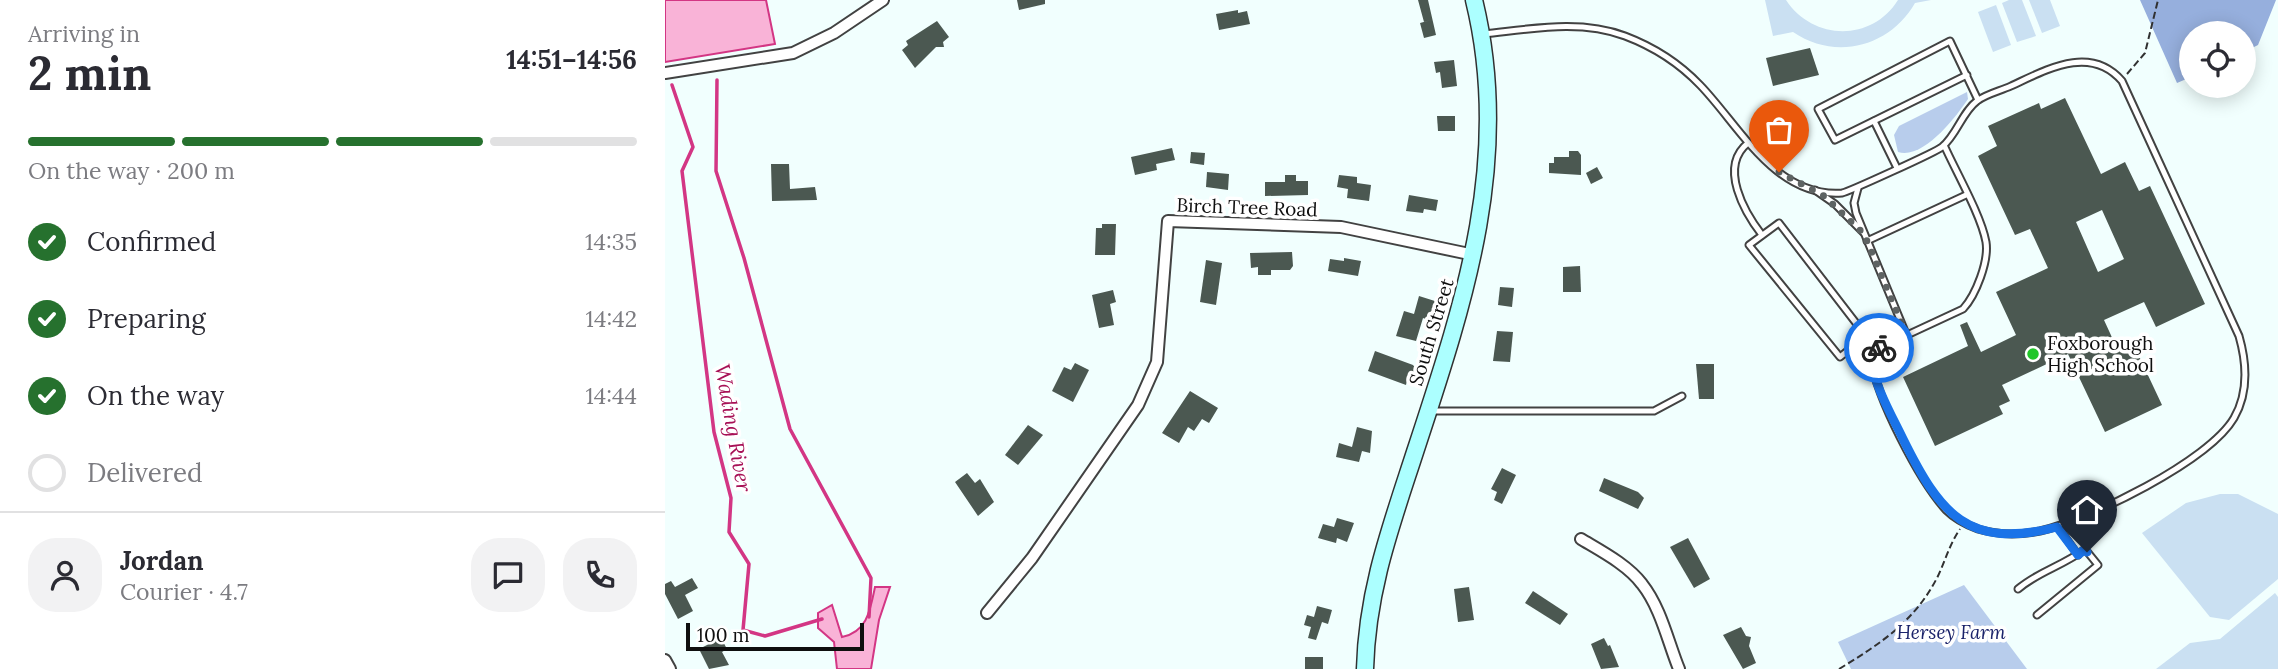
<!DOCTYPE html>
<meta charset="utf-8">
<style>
:root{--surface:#fff;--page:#f2f2f3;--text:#2b2b33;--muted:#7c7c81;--line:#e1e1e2;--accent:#26712e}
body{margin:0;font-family:Lora,serif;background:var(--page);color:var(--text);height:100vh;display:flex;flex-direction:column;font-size:26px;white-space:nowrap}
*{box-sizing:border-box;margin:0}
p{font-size:23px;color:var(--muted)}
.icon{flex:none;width:38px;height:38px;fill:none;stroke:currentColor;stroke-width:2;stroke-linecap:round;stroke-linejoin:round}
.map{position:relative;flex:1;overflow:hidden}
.panel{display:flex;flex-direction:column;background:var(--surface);width:665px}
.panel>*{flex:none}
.buttons{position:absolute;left:1514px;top:21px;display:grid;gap:14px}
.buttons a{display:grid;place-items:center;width:77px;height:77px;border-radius:50%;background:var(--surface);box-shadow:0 4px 18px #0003;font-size:35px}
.scale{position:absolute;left:21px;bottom:18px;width:178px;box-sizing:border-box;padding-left:7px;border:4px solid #0f0f0f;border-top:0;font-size:19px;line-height:24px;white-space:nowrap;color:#0f0f0f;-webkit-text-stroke:5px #fff;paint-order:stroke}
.pin{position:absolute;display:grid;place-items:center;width:60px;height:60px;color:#fff;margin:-72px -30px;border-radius:50% 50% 50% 0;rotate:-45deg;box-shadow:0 0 7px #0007}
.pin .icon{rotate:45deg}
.courier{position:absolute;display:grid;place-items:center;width:70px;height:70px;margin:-35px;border:5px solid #1a73e8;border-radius:50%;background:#fff;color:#222;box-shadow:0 2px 9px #0007}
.head em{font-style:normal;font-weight:700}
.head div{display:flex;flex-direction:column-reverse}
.head{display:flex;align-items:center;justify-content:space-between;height:119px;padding:0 28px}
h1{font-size:46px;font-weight:700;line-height:52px}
.bar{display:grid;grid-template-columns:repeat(4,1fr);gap:10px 7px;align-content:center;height:84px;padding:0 28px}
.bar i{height:9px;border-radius:5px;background:var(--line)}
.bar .selected{background:var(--accent)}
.bar p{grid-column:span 4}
.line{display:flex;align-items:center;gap:18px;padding:0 28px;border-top:2px solid var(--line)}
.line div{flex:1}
.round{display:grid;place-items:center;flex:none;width:74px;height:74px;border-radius:28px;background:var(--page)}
ol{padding:0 28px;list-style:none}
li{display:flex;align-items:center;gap:21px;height:77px}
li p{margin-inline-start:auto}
li .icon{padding:7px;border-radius:50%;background:var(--accent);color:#fff;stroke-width:4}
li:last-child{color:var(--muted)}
li i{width:38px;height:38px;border:4px solid var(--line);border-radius:50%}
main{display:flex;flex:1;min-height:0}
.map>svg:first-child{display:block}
.green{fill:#b8cdec}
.forest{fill:#96afdd}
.pitch{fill:#cae0f2}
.water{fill:#f9b3d7;stroke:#d33684;stroke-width:2}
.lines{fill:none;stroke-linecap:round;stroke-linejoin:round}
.stream{stroke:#d33684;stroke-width:3.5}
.building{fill:#4b5851;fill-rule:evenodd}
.service-casing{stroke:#424242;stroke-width:9}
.minor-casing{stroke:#424242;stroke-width:14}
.secondary-casing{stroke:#313131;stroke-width:19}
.path{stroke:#313131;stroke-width:2;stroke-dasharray:7 3.5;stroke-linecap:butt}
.service{stroke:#fff;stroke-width:5}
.minor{stroke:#fff;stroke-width:10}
.secondary{stroke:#acffff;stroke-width:16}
.done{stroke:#5e6363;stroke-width:7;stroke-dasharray:0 12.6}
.route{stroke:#1a73e8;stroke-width:9}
.poi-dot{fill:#20c629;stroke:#fff;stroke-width:2.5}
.labels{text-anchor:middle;stroke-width:7;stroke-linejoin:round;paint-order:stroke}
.street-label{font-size:19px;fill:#0f0f0f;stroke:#fff}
.poi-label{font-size:19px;fill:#0f0f0f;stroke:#fff;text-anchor:start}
.park-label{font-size:19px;font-style:italic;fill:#1b236a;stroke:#fff}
.water-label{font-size:21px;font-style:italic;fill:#a71156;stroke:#fff}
</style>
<main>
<section class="panel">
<div class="head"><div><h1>2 min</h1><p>Arriving in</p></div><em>14:51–14:56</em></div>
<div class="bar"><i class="selected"></i><i class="selected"></i><i class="selected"></i><i></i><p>On the way · 200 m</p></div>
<ol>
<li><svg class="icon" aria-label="check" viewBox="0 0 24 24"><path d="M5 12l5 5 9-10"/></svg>Confirmed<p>14:35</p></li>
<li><svg class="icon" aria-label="check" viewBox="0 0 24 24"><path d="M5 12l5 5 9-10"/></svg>Preparing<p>14:42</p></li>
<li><svg class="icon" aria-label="check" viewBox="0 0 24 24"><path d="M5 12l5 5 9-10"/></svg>On the way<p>14:44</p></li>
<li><i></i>Delivered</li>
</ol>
<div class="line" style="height:126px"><a class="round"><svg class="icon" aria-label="person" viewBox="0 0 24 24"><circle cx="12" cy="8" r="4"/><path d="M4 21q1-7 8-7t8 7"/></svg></a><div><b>Jordan</b><p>Courier · 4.7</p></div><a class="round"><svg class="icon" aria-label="chat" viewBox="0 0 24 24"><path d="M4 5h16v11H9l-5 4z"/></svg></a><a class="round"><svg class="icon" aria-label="phone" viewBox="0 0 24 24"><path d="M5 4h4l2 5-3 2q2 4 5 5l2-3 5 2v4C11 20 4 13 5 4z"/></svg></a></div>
</section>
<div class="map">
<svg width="1613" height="669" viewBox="0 0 1613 669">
<rect width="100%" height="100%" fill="#f1fffe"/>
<g class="green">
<path d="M1302 92 1303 99C1291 117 1258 160 1233 152L1229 135 1234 126Z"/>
<path d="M1299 585 1362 669H1186L1173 642Z"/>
</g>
<path class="forest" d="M1475 0H1611L1593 45 1579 52 1578 33H1526V77L1512 83Z"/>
<g class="pitch">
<path d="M1100 0H1121C1147 40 1206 43 1233 0H1266L1250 3C1225 47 1170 61 1128 32L1108 36Z"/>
<path d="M1344 0H1357L1371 36 1352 42 1337 3Z"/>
<path d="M1364 0H1385L1395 26 1377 33Z"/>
<path d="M1331 5 1346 45 1328 52 1313 12Z"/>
<path d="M1555 494H1573L1613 514V579L1564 620 1545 617 1477 533 1521 503Z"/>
<path d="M1610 593 1613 597V669H1491L1525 643 1555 639Z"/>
</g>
<g class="water">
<path d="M0 0H101L110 44 0 62Z"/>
<path d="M210 587H225L214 620 206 669H172L169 642 153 628V613L167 605 177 637C202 632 205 611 210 587Z"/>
</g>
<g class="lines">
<g class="stream">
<path d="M52 80 51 171 79 258 125 429 206 578 204 617"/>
<path d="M7 85 28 147 17 171 49 432 66 498 64 532 84 564 78 630 100 636 157 619"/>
</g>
</g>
<g class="building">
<path d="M352 0H380V4L354 10Z"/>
<path d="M753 0H763L771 35 759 38 755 23 766 20 759 22Z"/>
<path d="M573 10V13L582 11 585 24 554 30 551 14Z"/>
<path d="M272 21 284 37 278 42 279 47H271L250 68 237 50 243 45 241 41Z"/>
<path d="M1145 48 1154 75 1108 86 1101 58Z"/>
<path d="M789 60 792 86 777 88 775 72 771 73 769 62Z"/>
<path d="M1400 98 1436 174 1460 162 1474 191 1485 186 1540 304 1491 327 1479 302 1439 320 1450 344 1465 337 1497 405 1440 432 1403 354 1337 385 1345 401 1334 406 1338 414 1270 446 1238 377 1303 346 1295 325 1302 322 1316 352 1351 335 1331 292 1383 268 1365 229 1350 235 1313 156 1332 146 1323 126 1374 103 1376 109ZM1437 210 1459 259 1433 272 1411 222Z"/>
<path d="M772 116H790V131H773Z"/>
<path d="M507 148 510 160 491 164 492 170 470 175 466 157Z"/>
<path d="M904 151H913L916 155V175L884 173V163H889V157H904Z"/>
<path d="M526 152 540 153 539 165 525 163Z"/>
<path d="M106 164H124L125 189 150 187 152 200 107 201Z"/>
<path d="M932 167 938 178 926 184 921 173Z"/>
<path d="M542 172 564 174 563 190 541 187Z"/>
<path d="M620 175H631V181H643V195L600 196V182H620Z"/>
<path d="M674 175 692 177V183L706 185 704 201 682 198 683 189 672 187Z"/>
<path d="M744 195 773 200 771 211 759 209 758 213 741 211Z"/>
<path d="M437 224H451L450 255H430L431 228H437Z"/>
<path d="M627 252 628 266 625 270H606V275H593V267L586 268 585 253Z"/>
<path d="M679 258 696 261 693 276 663 271 665 259 679 261Z"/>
<path d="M541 260 557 263 551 305 535 302Z"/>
<path d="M915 266 916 292H898V267Z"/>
<path d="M835 287 849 288 847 307 833 305Z"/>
<path d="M448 290 451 302 445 304 449 325 434 328 427 295Z"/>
<path d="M754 296 773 302 769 316 764 314 763 320 758 318 751 341 731 336 739 311 749 314Z"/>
<path d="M832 331 848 332 845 362 828 361Z"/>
<path d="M710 351 748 365 751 369 746 381 742 380 741 385 703 371Z"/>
<path d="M410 363 424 370 408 402 387 391 399 367 406 370Z"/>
<path d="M1031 364H1049V399H1034Z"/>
<path d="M525 391 553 408 544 423 537 419 529 431 523 427 514 443 497 433Z"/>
<path d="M363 425 378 435 353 465 340 455Z"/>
<path d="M692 427 707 431 705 453 697 451 694 462 671 457 674 443 687 447Z"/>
<path d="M837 468 851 475 837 504 829 500 832 492 826 489Z"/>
<path d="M302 473 310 483 315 479 329 502 313 516 290 482Z"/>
<path d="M939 478 973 492 979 498 973 509 934 491Z"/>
<path d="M672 518 689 523 682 542 672 538 671 543 653 538 658 524 669 527Z"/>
<path d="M1023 538 1045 579 1029 588 1005 547Z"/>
<path d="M27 578 33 588 20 595 28 611 13 619 0 594V584L6 581 10 587Z"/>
<path d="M804 587 809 620 793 622 789 589Z"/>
<path d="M868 591 903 614 895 625 860 603Z"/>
<path d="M652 606 667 610 663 624 657 622 651 640 643 638 646 627 639 625 642 615 649 617Z"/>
<path d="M1076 627 1081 636 1086 637 1084 646 1091 663 1078 669 1058 635Z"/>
<path d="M56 638 62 649 57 652 64 665 44 669 34 649Z"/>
<path d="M939 638 943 646 945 645 954 667 936 669 926 644Z"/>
<rect x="640" y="657" width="18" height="12"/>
</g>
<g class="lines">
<defs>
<g id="service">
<path d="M819 34C866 29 915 19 960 36 989 47 1014 63 1035 85 1074 125 1110 198 1177 193 1183 192 1271 152 1277 147 1292 135 1297 112 1312 101 1321 94 1335 91 1346 86 1381 70 1425 44 1457 81L1574 336C1582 364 1584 392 1569 418 1544 461 1424 520 1375 531 1355 535 1333 535 1313 529 1302 525 1289 518 1281 510 1254 480 1212 399 1206 359L1212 349 1298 309C1311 295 1324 261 1321 242 1316 215 1291 172 1279 145"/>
<path d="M1302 75 1170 140 1153 109 1285 41 1313 100"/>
<path d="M1209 121 1232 168"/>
<path d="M1083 143C1053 167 1080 213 1097 235"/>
<path d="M1193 188 1189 203 1191 213 1241 334"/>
<path d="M1150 190 1170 204 1198 232"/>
<path d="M1114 223 1201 336 1175 357 1084 245Z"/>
<path d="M1202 241 1301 195"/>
<path d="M1188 347 1207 355"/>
<path d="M767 411H989L1017 396"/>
<path d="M1393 527 1413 555"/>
<path d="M1353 589C1374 571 1398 566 1420 549L1433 565 1372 615"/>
</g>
<g id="minor">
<path d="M0 73 128 53 169 33 218 0"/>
<path d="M916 539C936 551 963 565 977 584 996 608 1003 642 1014 669"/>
<path d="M322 613 367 558 473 405 492 362 503 221 676 227 809 255"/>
<path d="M0 660 5 669"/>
</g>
<path id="secondary" d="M700 669C702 590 726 526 750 452 799 303 848 159 809 0"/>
</defs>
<use href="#service" class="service-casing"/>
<use href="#minor" class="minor-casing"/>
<use href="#secondary" class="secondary-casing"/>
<g class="path">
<path d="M1462 74 1480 53 1493 0"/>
<path d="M1174 669C1215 644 1249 622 1272 578 1280 562 1284 545 1295 529"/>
</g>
<use href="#service" class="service"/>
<use href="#minor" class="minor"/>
<use href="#secondary" class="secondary"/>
</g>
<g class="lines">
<path class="done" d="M1114 172 1159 196 1199 234 1241 334 1214 348"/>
<path class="route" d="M1214 348 1206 359C1210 387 1226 414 1238 439 1275 514 1303 550 1392 527L1413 555 1420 549 1422 552"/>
</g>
<circle class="poi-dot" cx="1368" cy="354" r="7"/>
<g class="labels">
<g class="street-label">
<text transform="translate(582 207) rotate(2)" y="7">Birch Tree Road</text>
<text transform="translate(766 332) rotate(-73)" y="7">South Street</text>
</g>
<g class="poi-label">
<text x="1382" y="350">Foxborough<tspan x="1382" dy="22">High School</tspan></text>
</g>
<g class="park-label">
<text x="1286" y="639">Hersey Farm</text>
</g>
<g class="water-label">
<text transform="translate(68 428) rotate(80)" y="7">Wading River</text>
</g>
</g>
</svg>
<div class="buttons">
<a><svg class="icon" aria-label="locate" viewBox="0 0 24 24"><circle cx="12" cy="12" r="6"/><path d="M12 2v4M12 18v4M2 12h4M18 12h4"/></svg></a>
</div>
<div class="scale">100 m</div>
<div class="pin" style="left:1114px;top:172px;background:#ea580c"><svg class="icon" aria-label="bag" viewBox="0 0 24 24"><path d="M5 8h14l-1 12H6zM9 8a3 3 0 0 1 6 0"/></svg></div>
<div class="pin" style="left:1422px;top:552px;background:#1f2937"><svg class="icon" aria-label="home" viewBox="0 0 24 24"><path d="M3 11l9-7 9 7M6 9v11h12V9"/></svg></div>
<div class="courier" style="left:1214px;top:348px"><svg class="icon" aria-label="bike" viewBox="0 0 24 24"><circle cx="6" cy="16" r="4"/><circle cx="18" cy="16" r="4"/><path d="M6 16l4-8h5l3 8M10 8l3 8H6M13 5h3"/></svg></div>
</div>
</main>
